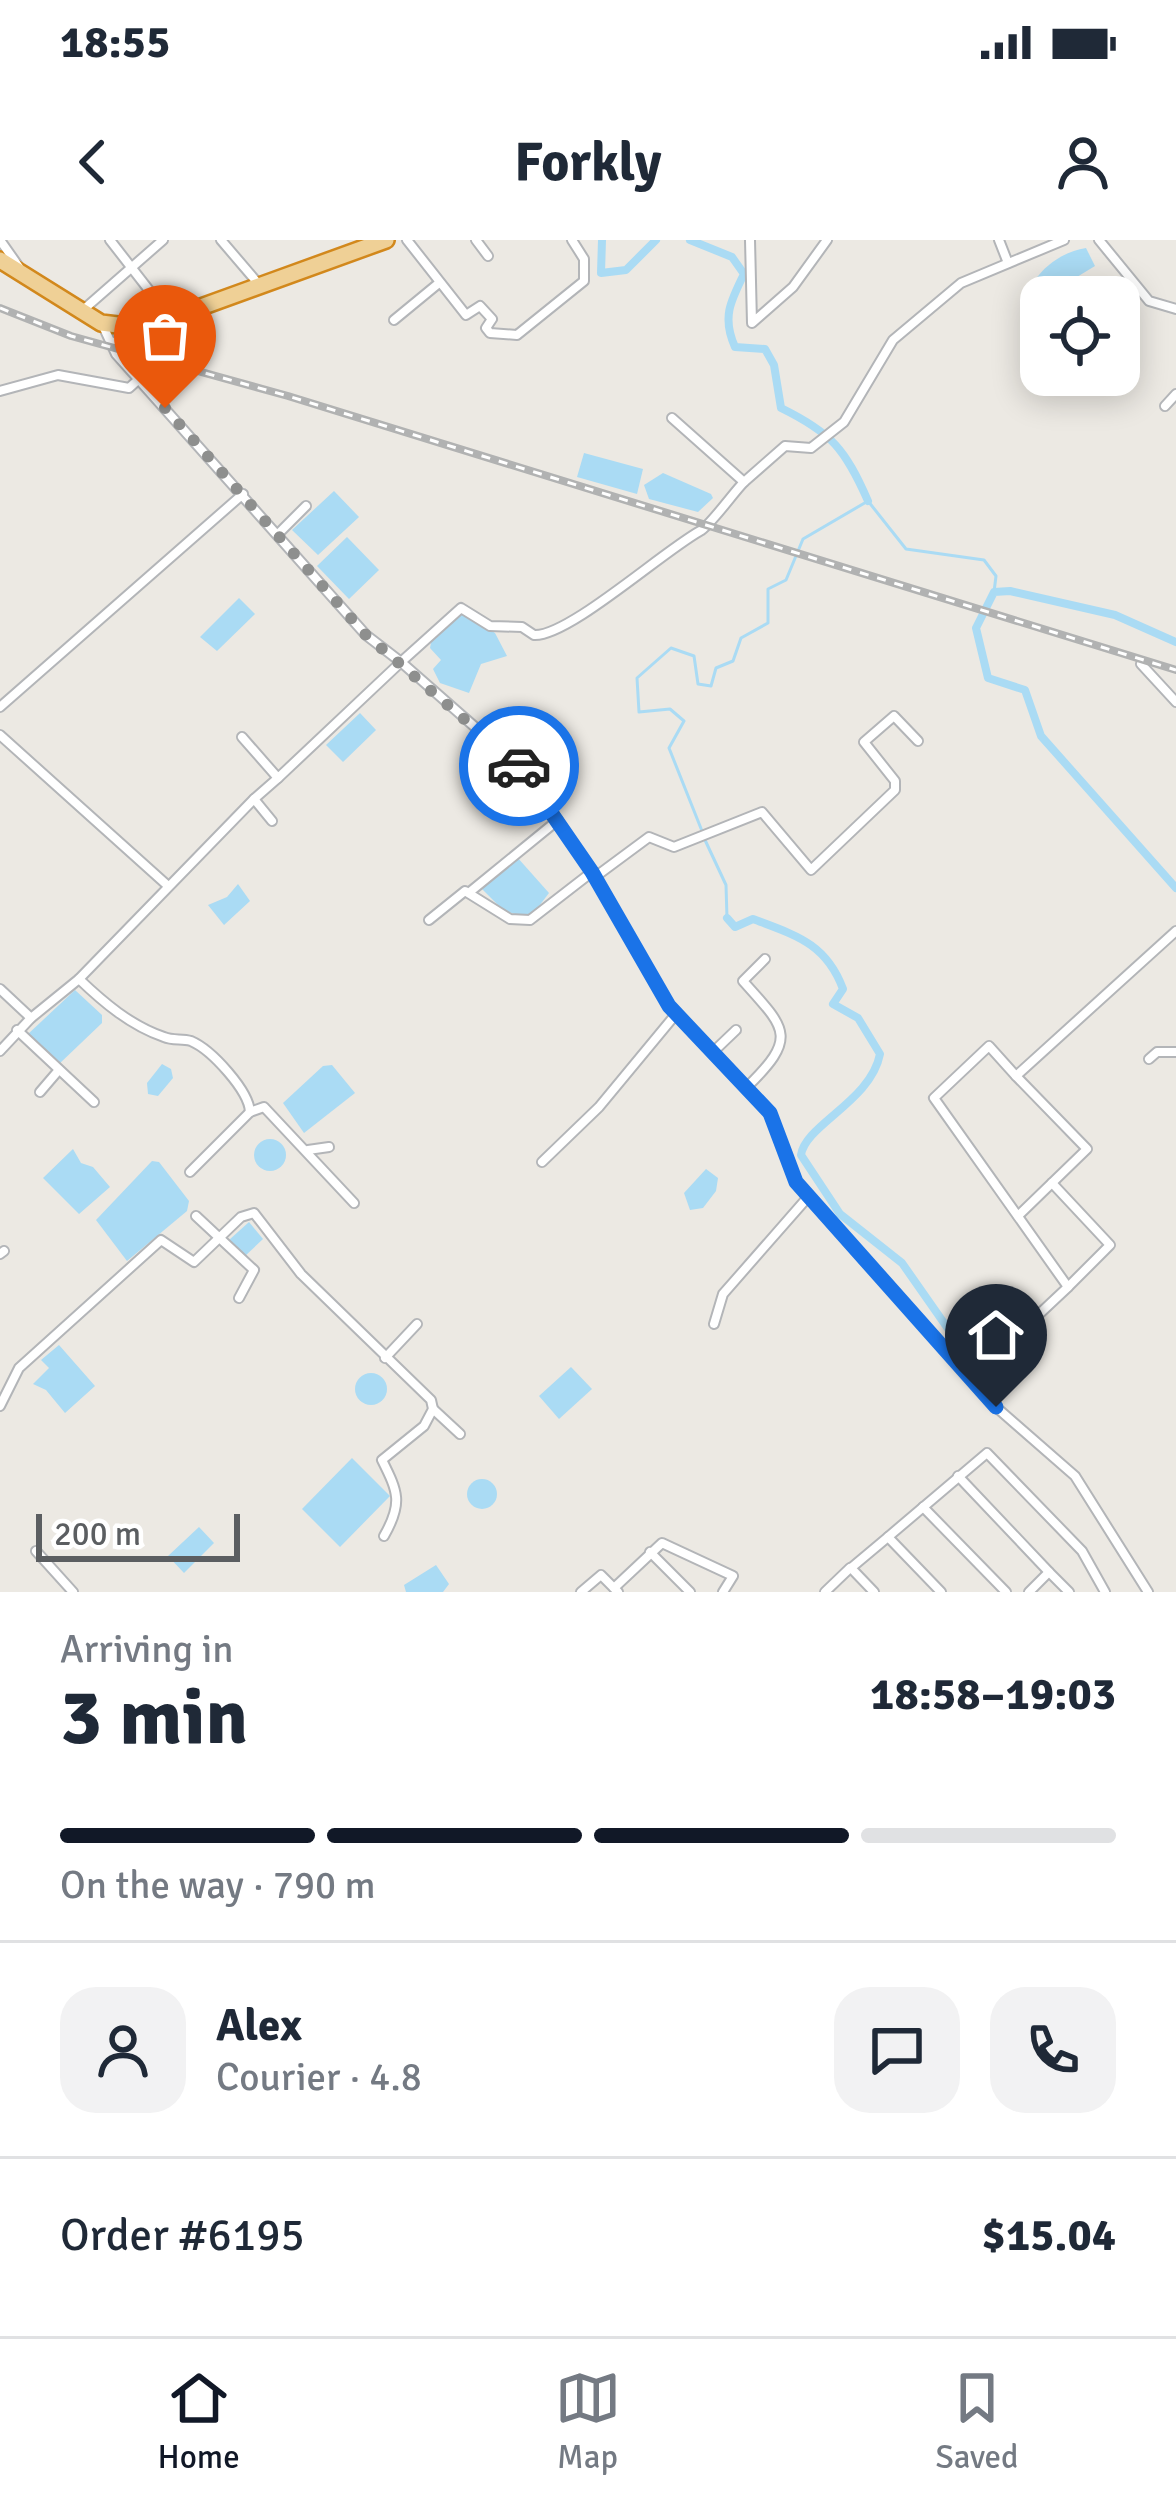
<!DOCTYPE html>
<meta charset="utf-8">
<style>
:root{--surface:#fff;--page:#f2f2f3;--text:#1f2937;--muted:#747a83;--line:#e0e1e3;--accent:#111827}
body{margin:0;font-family:Signika,sans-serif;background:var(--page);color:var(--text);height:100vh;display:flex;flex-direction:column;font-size:45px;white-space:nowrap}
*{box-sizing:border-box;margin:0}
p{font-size:39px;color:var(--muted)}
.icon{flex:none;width:66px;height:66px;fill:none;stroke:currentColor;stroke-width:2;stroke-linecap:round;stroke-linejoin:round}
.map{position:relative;height:1352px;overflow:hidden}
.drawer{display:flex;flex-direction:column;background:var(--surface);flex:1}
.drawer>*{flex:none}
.fabs{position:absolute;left:1020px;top:36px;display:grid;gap:24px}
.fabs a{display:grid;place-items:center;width:120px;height:120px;border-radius:24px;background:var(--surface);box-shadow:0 6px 30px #0003;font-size:60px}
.scale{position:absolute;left:36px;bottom:30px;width:204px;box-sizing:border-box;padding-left:12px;border:6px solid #5b5e61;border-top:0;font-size:33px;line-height:42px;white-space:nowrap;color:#5b5e61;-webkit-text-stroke:9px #fff;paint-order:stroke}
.pin{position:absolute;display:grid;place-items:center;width:102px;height:102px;color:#fff;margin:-123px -51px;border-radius:50% 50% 50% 0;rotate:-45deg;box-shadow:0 0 12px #0007}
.pin .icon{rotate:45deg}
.courier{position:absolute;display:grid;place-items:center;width:120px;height:120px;margin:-60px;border:9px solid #1a73e8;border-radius:50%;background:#fff;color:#222;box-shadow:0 3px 15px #0007}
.headline em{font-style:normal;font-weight:700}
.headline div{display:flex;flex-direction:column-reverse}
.headline{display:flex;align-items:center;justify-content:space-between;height:204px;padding:0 60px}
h1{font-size:78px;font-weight:700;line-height:90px}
.bar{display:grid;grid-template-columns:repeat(4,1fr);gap:18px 12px;align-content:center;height:144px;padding:0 60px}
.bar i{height:15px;border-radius:9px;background:var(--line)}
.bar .selected{background:var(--accent)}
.bar p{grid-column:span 4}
.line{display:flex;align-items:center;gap:30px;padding:0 60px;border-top:3px solid var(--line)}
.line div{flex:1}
.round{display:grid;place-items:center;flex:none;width:126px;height:126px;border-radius:36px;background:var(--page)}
.status{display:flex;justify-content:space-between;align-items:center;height:84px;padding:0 60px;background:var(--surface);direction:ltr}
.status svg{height:33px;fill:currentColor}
header{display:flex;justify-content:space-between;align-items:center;height:156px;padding:0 60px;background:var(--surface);font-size:54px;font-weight:700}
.tab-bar{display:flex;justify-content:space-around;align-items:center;height:168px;border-top:3px solid var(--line);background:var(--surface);font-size:33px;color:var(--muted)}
.tab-bar a{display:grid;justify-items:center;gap:6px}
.tab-bar .selected{color:var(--accent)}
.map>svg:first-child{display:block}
.water{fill:#aadbf4}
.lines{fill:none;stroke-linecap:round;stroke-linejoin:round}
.stream{stroke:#aadbf4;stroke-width:3}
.canal{stroke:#aadbf4;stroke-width:8}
.street-casing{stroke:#b3b5b8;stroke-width:12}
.highway-casing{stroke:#d2881c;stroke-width:20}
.street{stroke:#fff;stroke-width:8}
.highway{stroke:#efd096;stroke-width:15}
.rail-casing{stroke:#b1b2b2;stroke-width:8}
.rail{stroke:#fff;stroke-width:3;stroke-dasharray:9;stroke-linecap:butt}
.done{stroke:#8e8f8e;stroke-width:12;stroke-dasharray:0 21.6}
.route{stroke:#1a73e8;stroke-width:15}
</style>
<div class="status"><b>18:55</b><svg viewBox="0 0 49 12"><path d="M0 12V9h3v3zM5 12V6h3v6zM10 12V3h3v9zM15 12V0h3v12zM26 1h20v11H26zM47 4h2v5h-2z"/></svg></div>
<header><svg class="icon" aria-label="back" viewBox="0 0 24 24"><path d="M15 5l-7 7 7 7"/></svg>Forkly<svg class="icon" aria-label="person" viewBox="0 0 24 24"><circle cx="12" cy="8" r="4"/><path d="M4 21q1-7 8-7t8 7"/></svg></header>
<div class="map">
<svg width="1176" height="1352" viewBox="0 0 1176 1352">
<rect width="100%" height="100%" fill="#ece9e3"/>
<g class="water">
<path d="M1086 8 1095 26 1044 57 1035 40C1047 23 1066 11 1086 8Z"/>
<path d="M584 213 643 229 637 254 577 237Z"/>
<path d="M663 233 711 254 713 258 698 272 649 259 644 245Z"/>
<path d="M334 251 359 277 318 315 292 290Z"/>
<path d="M347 297 379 330 349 359 317 326Z"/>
<path d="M239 358 255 374 217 411 200 397Z"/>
<path d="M463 373 495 393 507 416 481 424 469 453 440 443 433 429 441 420 430 408 432 398Z"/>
<path d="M360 473 376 490 343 522 326 505Z"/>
<path d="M517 617 549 653 530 678 504 671 481 648Z"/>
<path d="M238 644 250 661 224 685 208 665 227 657Z"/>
<path d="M75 750 102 775V783L58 825 27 795Z"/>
<path d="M162 824 171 829 173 838 158 856 148 854 147 843Z"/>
<path d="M332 825 355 853 304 893 283 863 323 826Z"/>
<circle cx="270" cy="915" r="16"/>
<path d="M73 909 81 923 93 927 110 947 79 974 43 938Z"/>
<path d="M152 921 159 922 189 961 187 971 127 1021 96 980Z"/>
<path d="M706 929 718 938 716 951 703 968 690 970 684 953Z"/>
<path d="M249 982 263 999 244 1017 229 1000Z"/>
<path d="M59 1105 95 1146 65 1173 46 1150 33 1144 49 1128 41 1120Z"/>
<path d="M571 1127 592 1149 559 1179 539 1156Z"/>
<circle cx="371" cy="1149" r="16"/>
<path d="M352 1218 390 1256 340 1307 302 1269Z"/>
<circle cx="482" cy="1254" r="15"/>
<path d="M199 1287 214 1303 184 1333 168 1316Z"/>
<path d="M436 1325 449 1344 443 1352H406L404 1345Z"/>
</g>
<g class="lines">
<g class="stream">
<path d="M702 591 669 508 684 481 670 469 639 472 637 438 671 408 694 416 698 444 711 446 716 428 733 421 741 398 768 383V349L786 340 803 299 868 261 906 309 984 320 996 336 994 352"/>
<path d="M705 600 726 645 727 678"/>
</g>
<g class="canal">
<path d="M602 0 601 33 626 30 656 0"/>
<path d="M690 0 732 17 744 34C730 62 722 78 735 107L765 109 774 125 781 168C832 193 845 209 868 261"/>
<path d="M1176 402 1115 375 1010 351 994 352 976 388 988 438 1025 450 1041 496 1176 648"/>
<path d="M727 678 735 687 753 679C795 695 826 703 843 749L833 764 858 778 880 814C871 861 805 885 801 915L840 974 902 1023 972 1123"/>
</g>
<defs>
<g id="street">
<path d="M0 0 19 27"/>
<path d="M110 0 166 72"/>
<path d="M221 0 256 41"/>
<path d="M407 0 466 75 480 66 492 79 486 88 490 93 517 95 584 41V19L572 0"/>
<path d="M476 0 488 16"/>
<path d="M750 0 752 83 793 47 827 0"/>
<path d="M999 0 1008 23"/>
<path d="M1099 0 1149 61 1176 69"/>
<path d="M83 70 163 0"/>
<path d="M394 80 439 43"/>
<path d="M103 86 116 114 366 395 401 422 461 368 490 386 522 387 534 395C568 397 662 312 700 291 710 286 733 253 744 242"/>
<path d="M112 104 123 96"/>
<path d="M0 151 58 135 129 148 139 139"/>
<path d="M1165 166 1176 154"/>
<path d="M672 178 744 242 785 206 811 208 844 182 893 100 961 43 1064 0"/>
<path d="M279 293 306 266"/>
<path d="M1141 424 1176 462"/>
<path d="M0 467 243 254"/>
<path d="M0 495 167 645"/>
<path d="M242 497 278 538 401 422 525 531 592 632"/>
<path d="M272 581 254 559 278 538"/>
<path d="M595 637 649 597 674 607 762 572 811 630 895 550V541L864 502 894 476 918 501"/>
<path d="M471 651 558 580"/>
<path d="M429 680 465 651 510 679 530 680 592 632 669 766 770 873 796 942 996 1167 1075 1236 1148 1352"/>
<path d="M79 739 254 559"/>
<path d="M0 749 31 778 79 739C103 762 131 786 164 797 173 801 182 798 191 801 212 810 249 851 250 872"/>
<path d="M17 790 94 862"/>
<path d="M0 811 31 778"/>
<path d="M713 812 736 790"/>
<path d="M1149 819 1157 812H1176"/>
<path d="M1016 836 1087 909 1018 976"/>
<path d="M748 846C798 797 786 789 743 741L765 719"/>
<path d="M40 852 58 831"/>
<path d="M308 910 329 907"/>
<path d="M542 922 599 867 676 774"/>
<path d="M190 932 250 872 264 867 354 963"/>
<path d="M1052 943 1110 1005 1068 1047"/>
<path d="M196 976 254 1030 239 1058"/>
<path d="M0 1014 4 1011"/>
<path d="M714 1084 723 1054 808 957"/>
<path d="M385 1118 417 1084"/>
<path d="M971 1138 1068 1047 934 858 989 806 1016 836 1176 691"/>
<path d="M0 1166 19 1128 161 1000 194 1022 241 977 254 973 301 1034 431 1160 433 1169 424 1186 382 1220C398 1252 403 1263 384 1296"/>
<path d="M433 1169 460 1194"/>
<path d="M958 1236 1049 1332"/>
<path d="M923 1267 1006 1352"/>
<path d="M888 1297 987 1213 1082 1311 1105 1352"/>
<path d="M36 1311 73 1352"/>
<path d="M650 1312 690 1352"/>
<path d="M614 1348 662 1303 733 1336 723 1352"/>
<path d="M581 1352 601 1335 618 1352"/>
<path d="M825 1352 850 1328"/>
<path d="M874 1352 851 1328 888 1297 941 1352"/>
<path d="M1029 1352 1049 1332 1069 1352"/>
</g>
<path id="highway" d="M0 20 101 83 143 88 386 0"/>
</defs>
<use href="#street" class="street-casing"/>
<use href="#highway" class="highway-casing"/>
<use href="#street" class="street"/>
<use href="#highway" class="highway"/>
<defs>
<path id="rail" d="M0 68 71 96 288 156 1176 430"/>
</defs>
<use href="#rail" class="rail-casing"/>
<use href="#rail" class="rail"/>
</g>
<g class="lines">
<path class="done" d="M165 168 366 395 519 526"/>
<path class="route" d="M519 526 592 632 669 766 770 873 796 942 996 1167"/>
</g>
</svg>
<div class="fabs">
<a><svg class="icon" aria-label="locate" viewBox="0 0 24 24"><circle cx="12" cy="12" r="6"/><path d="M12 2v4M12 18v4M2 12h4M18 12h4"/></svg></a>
</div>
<div class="scale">200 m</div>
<div class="pin" style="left:165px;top:168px;background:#ea580c"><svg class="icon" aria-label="bag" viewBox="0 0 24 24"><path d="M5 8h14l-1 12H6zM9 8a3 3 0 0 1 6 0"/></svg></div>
<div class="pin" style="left:996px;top:1167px;background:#1f2937"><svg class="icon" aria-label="home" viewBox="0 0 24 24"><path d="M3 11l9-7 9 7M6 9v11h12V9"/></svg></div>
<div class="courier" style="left:519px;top:526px"><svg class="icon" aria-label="car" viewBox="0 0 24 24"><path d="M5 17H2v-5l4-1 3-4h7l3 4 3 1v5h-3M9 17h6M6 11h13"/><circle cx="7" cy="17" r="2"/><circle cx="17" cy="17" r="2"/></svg></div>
</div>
<section class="drawer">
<div class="headline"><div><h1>3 min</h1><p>Arriving in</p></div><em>18:58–19:03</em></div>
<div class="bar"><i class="selected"></i><i class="selected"></i><i class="selected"></i><i></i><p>On the way · 790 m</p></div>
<div class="line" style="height:216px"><a class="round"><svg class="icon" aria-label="person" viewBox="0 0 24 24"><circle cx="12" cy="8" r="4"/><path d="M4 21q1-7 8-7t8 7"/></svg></a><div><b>Alex</b><p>Courier · 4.8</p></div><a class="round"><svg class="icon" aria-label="chat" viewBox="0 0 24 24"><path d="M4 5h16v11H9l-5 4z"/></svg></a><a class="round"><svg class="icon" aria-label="phone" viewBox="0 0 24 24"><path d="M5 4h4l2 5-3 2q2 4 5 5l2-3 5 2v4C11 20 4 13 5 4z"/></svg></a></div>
<div class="line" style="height:156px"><div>Order #6195</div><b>$15.04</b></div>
</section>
<nav class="tab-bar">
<a class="selected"><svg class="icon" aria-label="home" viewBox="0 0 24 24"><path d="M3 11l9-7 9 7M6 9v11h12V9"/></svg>Home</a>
<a><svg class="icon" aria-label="map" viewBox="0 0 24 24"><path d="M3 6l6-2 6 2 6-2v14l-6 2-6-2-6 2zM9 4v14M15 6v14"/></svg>Map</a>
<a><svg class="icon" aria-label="saved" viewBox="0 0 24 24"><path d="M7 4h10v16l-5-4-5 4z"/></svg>Saved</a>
</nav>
